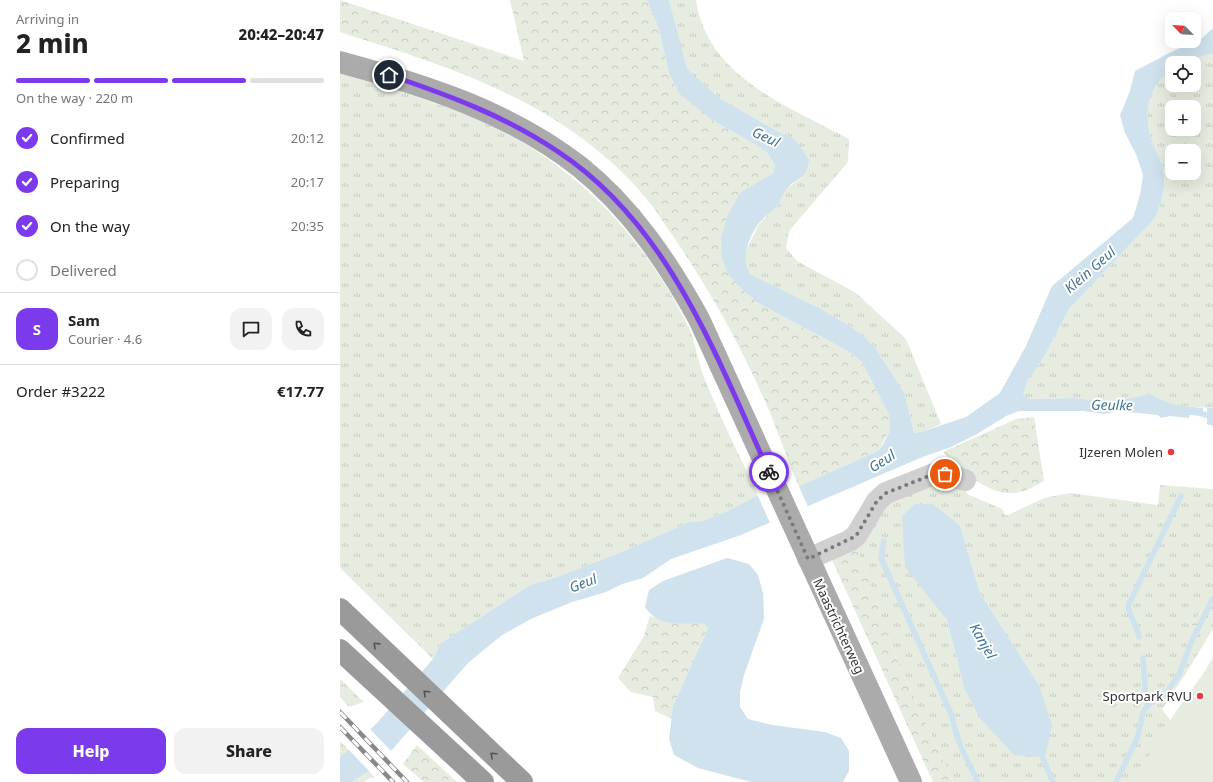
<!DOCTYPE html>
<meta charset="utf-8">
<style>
:root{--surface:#fff;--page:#f2f2f2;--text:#222;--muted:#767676;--line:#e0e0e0;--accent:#7c3aed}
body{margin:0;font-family:"Noto Sans",sans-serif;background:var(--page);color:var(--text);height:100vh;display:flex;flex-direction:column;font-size:15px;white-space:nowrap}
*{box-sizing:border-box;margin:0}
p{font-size:13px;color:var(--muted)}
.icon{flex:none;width:22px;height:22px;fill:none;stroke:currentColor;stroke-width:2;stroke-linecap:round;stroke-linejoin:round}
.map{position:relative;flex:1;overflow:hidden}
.panel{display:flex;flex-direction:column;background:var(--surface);width:340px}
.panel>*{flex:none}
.needle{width:26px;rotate:294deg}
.tools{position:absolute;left:825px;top:12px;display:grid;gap:8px}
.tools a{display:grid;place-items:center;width:36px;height:36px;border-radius:8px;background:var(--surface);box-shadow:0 4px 16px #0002;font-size:20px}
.pin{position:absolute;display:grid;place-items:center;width:34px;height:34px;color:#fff;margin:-17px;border:2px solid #fff;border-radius:50%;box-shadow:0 1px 4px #0007}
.courier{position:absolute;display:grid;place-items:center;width:40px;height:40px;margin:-20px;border:3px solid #7c3aed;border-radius:50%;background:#fff;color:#222;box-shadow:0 1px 5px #0007}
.headline em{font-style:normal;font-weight:800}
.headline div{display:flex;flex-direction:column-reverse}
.headline{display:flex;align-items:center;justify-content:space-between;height:68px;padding:0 16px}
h1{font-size:26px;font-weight:800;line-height:30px}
.bar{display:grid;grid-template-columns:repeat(4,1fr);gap:6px 4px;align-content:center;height:48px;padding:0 16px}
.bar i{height:5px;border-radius:3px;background:var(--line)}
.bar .on{background:var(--accent)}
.bar p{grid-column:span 4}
.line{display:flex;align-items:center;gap:10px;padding:0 16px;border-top:1px solid var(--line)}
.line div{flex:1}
.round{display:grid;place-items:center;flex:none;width:42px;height:42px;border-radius:12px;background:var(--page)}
ol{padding:0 16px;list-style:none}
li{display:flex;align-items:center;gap:12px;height:44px}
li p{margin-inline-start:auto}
li .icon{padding:4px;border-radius:50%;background:var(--accent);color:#fff;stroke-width:4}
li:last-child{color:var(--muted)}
li i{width:22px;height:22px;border:2px solid var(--line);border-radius:50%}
.action{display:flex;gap:8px;margin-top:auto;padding:8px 16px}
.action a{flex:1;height:46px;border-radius:12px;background:var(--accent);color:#fff;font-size:16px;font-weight:800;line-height:46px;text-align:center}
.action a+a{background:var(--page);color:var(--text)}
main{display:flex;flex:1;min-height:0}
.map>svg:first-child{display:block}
.grass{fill:url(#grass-tufts);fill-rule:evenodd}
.forest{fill:url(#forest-crowns)}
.pitch{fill:#e6ecdf}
.water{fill:#cfe2ee}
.pier{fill:#fff}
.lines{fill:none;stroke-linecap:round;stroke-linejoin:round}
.stream{stroke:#cfe2ee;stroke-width:5.5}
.minor{stroke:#d0d0d0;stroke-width:22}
.major{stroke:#ababab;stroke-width:22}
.highway{stroke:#9a9a9a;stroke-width:22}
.rail-casing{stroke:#888;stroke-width:4.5}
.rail{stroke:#fff;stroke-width:3;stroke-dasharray:9;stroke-linecap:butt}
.oneway{stroke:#525252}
.done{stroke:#7a7a7a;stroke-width:4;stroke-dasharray:0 7.2}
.route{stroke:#7c3aed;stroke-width:5}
.poi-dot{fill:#e63946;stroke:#fff;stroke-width:1.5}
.labels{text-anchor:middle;stroke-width:4;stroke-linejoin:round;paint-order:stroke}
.poi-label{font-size:13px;fill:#333;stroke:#fff;text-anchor:end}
.street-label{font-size:13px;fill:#333;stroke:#fff}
.water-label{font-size:14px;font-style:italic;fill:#3f7597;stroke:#fff}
</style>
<main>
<section class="panel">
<div class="headline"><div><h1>2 min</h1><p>Arriving in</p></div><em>20:42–20:47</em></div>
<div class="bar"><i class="on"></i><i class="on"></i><i class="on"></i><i></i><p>On the way · 220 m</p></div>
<ol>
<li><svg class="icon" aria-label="check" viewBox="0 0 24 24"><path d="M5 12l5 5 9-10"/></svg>Confirmed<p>20:12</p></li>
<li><svg class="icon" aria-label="check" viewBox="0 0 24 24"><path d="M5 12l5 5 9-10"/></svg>Preparing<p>20:17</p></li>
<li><svg class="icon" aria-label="check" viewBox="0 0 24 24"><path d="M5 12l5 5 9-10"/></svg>On the way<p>20:35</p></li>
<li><i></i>Delivered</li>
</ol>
<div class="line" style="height:72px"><b class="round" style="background:var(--accent);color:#fff">S</b><div><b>Sam</b><p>Courier · 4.6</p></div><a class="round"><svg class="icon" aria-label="chat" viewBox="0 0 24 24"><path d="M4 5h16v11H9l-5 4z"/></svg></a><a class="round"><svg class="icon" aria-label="phone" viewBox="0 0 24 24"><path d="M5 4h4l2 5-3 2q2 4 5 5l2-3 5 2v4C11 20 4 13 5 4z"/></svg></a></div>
<div class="line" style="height:52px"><div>Order #3222</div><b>€17.77</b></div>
<div class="action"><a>Help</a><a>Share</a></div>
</section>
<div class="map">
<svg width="873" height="782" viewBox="0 0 873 782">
<defs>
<pattern id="grass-tufts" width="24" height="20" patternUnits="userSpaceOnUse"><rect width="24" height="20" fill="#e6ecdf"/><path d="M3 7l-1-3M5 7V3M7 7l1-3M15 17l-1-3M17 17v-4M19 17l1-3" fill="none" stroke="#c6cbc0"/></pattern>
<pattern id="forest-crowns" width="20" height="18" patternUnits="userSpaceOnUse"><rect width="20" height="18" fill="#e6ecdf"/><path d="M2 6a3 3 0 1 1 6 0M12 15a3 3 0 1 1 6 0" fill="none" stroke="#c6cbc0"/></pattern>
</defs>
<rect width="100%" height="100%" fill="#fff"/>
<g class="grass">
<path d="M329 0H356C367 77 448 106 509 139L508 162 449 231 446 248 457 261 516 293 566 339 601 424 584 431 574 433 565 394 536 349 524 336 508 325 483 310 410 274 406 269 405 253 419 224 437 206 447 188 462 178 455 139 435 130 378 97 346 69Z"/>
<path d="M873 54V408C847 406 833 409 811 394L770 402 734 398 689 399 682 394 687 382 704 357 729 309 816 217C821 203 827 184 823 169 820 157 813 146 810 134 804 109 810 84 832 70V85H854V63H843L862 55ZM832 107H854V129H832ZM832 151H854V173H832Z"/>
<path d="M0 73C33 81 64 92 96 104 110 108 125 112 138 119 231 161 304 235 348 326 356 343 358 363 365 380 381 419 400 457 418 495L388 511 363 521 349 522 284 551 214 578 190 585 101 643 93 659 0 568Z"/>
<path d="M625 480 627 494 662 509 666 516 704 498 730 493 818 505 820 485 873 489V595L851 625 871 632 845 675 822 709 830 720 794 782H613L556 658 516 545 547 503 589 484ZM620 526 640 593 699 685 624 688 607 620 588 594Z"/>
<path d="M0 679 24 702 9 707 0 697Z"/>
<path d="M0 741 9 750 0 757Z"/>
<path d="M29 771 35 778H29L25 782H13L19 777Z"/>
</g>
<g class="forest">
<path d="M0 0 184 61 170 0H307L319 29 329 73 372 120 425 150 435 165 433 173 400 194 388 214 418 303 508 351 522 362 549 415 550 430 538 451 459 486C448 462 440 437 430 413 404 351 371 292 333 236 324 224 316 209 305 197 271 156 224 122 176 98 121 70 59 51 0 32Z"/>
<path d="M694 417 704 481C693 487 682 494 669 493 646 493 618 467 603 452L676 419Z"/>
<path d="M516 545 556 658 613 782H593L492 560Z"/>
<path d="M873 595V629L871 632 851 625Z"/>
<path d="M310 615 312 617 364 624 368 628 333 706 332 719 315 711 313 697 291 692 278 678 304 636Z"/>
<path d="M77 745 117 782H84L63 764Z"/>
</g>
<path class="pitch" d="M873 657V782H794L830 720 865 671Z"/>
<g class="water">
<path d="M307 0H329L347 69 378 97 435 130 455 139 469 160C465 184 456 176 446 190 442 195 441 201 437 206 432 212 424 217 419 223 409 237 400 259 410 274L483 310 508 325 524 336 536 349 565 394 574 433 584 431 626 417 660 393 686 346 712 286 793 218 800 195 803 175 796 154 785 133 780 115 790 91 795 71 829 53 861 39 873 28V54C858 55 846 63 832 63V70C810 84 804 109 810 134 813 146 820 157 823 169 827 184 821 203 816 217L729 309 704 357 687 382 683 394 689 399 734 398 770 402 811 394C830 406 841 406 863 408V416L849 415V418L830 416 821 418 818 415 778 411 765 414 743 411H679L666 416 637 434 611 447 580 458 401 535 331 559 303 578 282 584 266 592 232 602 193 618 162 635 128 663 51 751 29 771 19 777 13 782H0V757L36 724 93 659 101 643 190 585 214 578 284 551 349 522 363 521 388 511 418 495 459 486 538 451 544 443 550 430 549 415 522 362 508 351 418 303 402 289 389 275 382 258 381 238 388 214 400 193 433 173 435 165 425 150 372 120 339 93 329 73 319 29Z"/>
<path d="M867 408H873V426L867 424Z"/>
<path d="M575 504H593L620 526 640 593 699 685 712 725 706 754 694 757 674 755 640 718 624 688 607 620 565 567 562 516Z"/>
<path d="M387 558 409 564 418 575 423 593 424 619 404 675 400 692V707L408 719 432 725 485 732 501 738 509 751V771L503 782H411L358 768 334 755 329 739 333 706 368 628 364 624C340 622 320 629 305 607L309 590 323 581Z"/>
</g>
<g class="pier">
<path d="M458 484 469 509 431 525 417 494Z"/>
<path d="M29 728 52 752 31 773 7 748Z"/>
</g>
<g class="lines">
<g class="stream">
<path d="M856 412 873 417"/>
<path d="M544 541 541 558 612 716C616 740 627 760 638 782"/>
<path d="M799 637C797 626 790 617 788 606L841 496"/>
<path d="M803 658 806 700 808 705"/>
<path d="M699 749 713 782"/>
<path d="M776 782 798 736 803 712 808 705 826 693 839 675 851 643 873 598"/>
</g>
<path class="minor" d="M468 559 509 541 516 536 537 501 546 493 594 474H605L625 480"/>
<path class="major" d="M0 62C85 85 170 112 240 167 291 208 328 263 359 319L571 782"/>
<g class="highway">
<path d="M0 609 182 782"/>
<path d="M0 650 143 782"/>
</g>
<defs>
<g id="rail">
<path d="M0 712 67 782"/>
<path d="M0 727 53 782"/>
</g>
</defs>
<use href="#rail" class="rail-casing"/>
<use href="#rail" class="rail"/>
</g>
<defs><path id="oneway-chevron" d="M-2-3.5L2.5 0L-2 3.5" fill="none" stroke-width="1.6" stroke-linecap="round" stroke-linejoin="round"/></defs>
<g class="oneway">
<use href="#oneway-chevron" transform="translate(36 645) rotate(-136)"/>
<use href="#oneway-chevron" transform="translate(86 693) rotate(-137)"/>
<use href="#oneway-chevron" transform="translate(153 755) rotate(-137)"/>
</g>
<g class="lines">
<path class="done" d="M429 472 468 559 516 536 537 501 546 493 594 474H605"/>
<path class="route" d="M49 75C108 95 165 116 217 151 329 224 376 356 429 472"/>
</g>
<g class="poi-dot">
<circle cx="831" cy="452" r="4"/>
<circle cx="860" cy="696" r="4"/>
</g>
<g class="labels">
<g class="poi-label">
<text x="823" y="457">IJzeren Molen</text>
<text x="852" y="701">Sportpark RVU</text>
</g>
<g class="street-label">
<text transform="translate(499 626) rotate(65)" y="5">Maastrichterweg</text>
</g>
<g class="water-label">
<text transform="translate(426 137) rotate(25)" y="5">Geul</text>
<text transform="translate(750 270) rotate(-41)" y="5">Klein Geul</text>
<text transform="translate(772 405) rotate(1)" y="5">Geulke</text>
<text transform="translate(542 461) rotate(-33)" y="5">Geul</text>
<text transform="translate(243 583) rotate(-21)" y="5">Geul</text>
<text transform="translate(643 641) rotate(60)" y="5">Kanjel</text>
</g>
</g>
</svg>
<div class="tools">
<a><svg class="needle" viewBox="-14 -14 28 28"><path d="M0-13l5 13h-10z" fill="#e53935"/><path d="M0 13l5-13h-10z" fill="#767676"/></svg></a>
<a><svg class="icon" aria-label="locate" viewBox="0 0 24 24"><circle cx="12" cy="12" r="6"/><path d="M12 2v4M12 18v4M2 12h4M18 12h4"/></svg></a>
<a>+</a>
<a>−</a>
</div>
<div class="pin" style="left:605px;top:474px;background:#ea580c"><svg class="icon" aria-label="bag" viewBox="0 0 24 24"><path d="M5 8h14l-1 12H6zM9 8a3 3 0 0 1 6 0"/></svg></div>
<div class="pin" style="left:49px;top:75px;background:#1f2937"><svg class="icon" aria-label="home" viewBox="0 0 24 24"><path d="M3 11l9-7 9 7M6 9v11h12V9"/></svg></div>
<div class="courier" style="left:429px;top:472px"><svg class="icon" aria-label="bike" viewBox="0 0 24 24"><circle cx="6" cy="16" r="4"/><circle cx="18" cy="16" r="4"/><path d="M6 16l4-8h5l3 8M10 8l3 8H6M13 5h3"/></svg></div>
</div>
</main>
